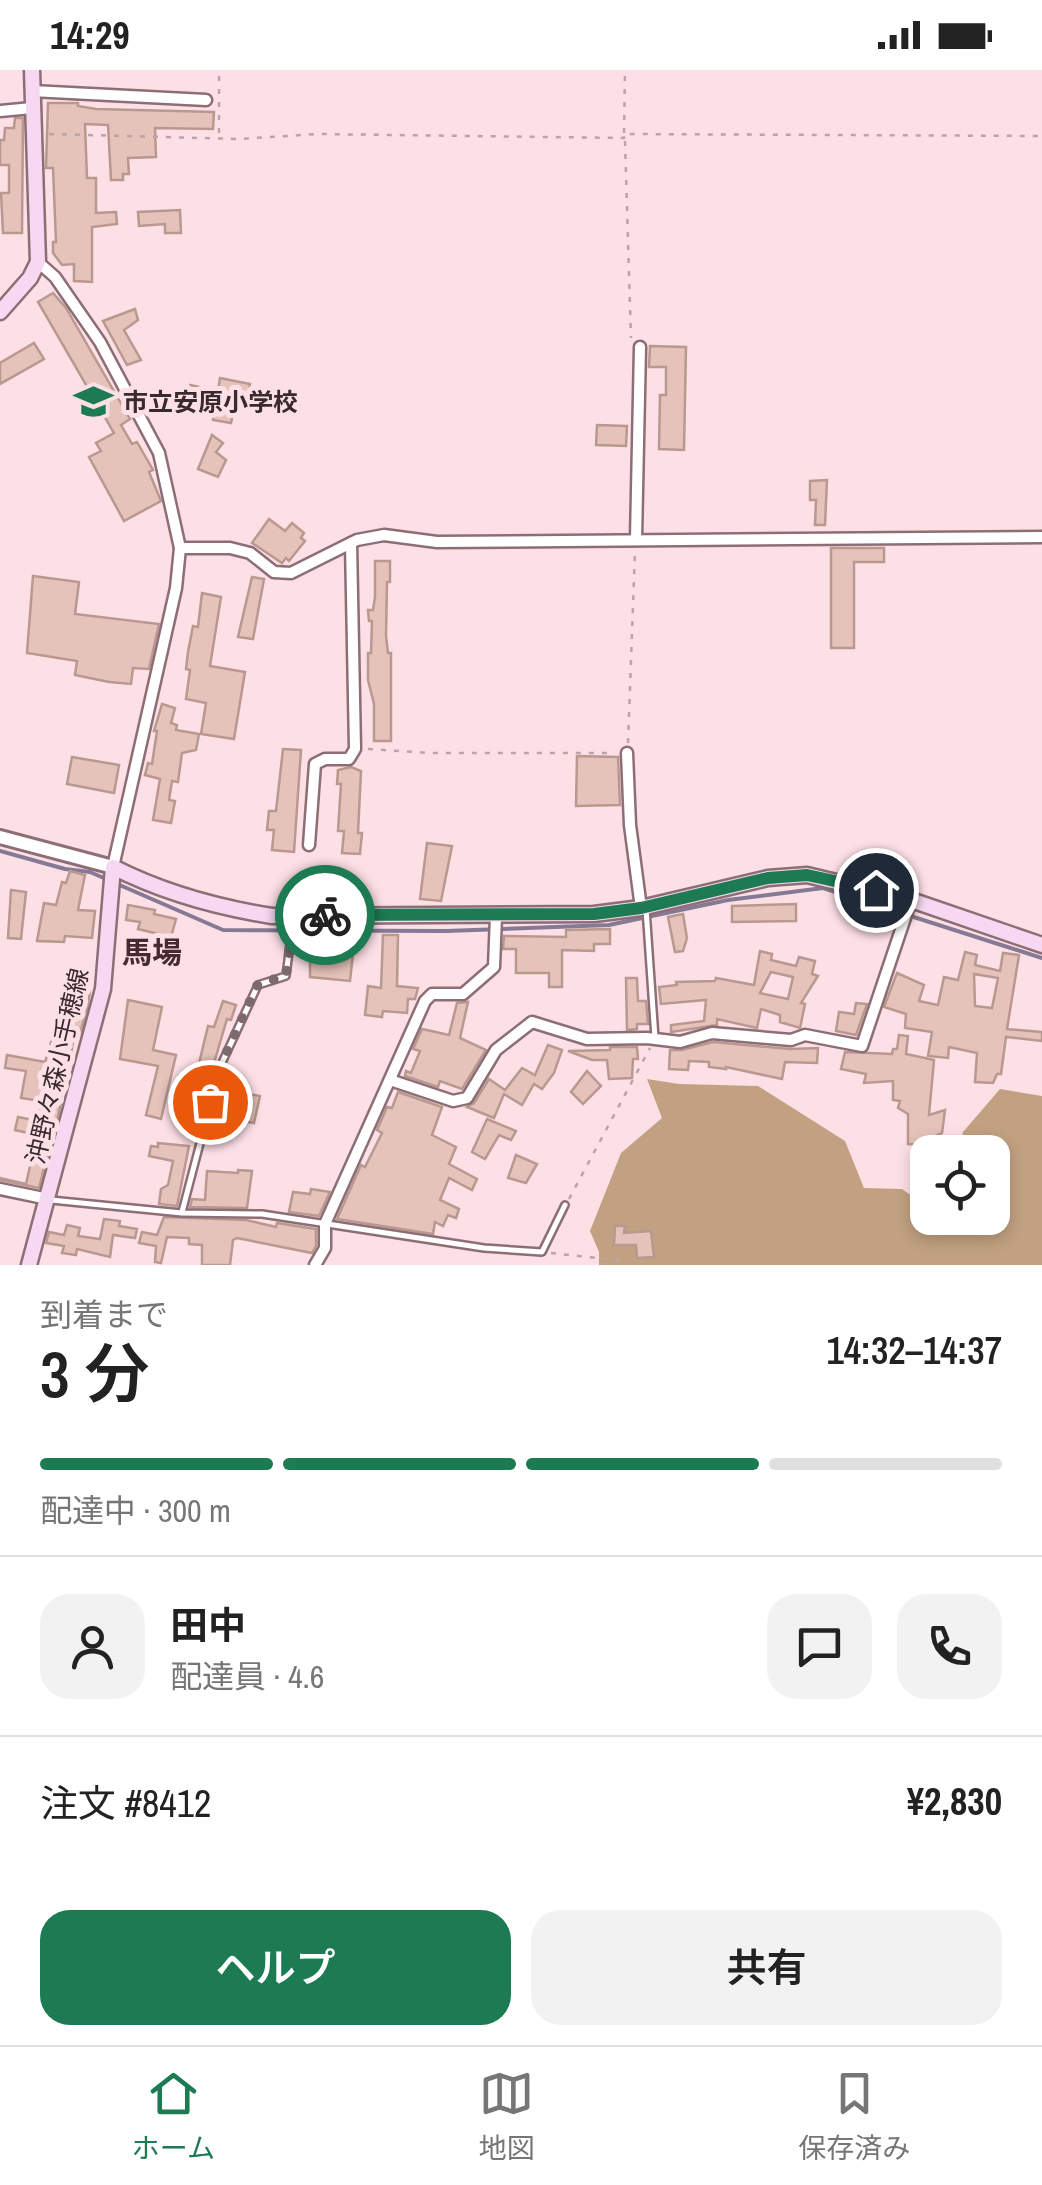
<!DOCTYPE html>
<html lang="ja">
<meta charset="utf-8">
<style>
:root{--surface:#fff;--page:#f2f2f2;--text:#222;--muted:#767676;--line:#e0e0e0;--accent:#1c7b52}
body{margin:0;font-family:"Archivo Narrow","Noto Sans JP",sans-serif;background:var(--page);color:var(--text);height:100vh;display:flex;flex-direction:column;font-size:38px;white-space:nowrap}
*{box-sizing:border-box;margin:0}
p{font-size:32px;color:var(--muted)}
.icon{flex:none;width:55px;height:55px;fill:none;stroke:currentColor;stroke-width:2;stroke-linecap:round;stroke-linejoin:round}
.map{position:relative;height:1195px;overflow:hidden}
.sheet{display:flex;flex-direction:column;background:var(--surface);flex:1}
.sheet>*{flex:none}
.fabs{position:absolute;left:910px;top:1065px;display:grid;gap:20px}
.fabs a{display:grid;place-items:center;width:100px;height:100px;border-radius:20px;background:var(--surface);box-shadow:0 5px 15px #0003;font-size:50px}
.pin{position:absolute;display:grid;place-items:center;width:85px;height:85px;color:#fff;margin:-42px;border:5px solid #fff;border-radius:50%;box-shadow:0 2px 10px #0007}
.courier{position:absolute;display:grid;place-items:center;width:100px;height:100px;margin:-50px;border:8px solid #1c7b52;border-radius:50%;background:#fff;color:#222;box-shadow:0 2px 12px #0007}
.summary em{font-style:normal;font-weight:600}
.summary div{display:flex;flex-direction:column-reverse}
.summary{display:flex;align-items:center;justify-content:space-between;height:170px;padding:0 40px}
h1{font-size:65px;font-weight:600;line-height:75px}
.bar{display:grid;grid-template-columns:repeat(4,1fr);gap:15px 10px;align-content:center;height:120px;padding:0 40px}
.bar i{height:12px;border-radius:8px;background:var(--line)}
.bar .current{background:var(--accent)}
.bar p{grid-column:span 4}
.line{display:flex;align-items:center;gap:25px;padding:0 40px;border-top:2px solid var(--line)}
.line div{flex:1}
.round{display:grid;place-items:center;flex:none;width:105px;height:105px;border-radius:30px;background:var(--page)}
.cta{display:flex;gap:20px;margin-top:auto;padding:20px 40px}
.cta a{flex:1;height:115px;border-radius:30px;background:var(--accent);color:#fff;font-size:40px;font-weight:600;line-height:115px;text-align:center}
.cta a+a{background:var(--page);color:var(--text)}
.status{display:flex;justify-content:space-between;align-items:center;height:70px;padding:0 50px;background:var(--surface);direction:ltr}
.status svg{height:28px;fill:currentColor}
.tab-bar{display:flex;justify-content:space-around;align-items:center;height:140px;border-top:2px solid var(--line);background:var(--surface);font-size:28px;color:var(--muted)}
.tab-bar a{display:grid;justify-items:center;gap:5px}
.tab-bar .current{color:var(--accent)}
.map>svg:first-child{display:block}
.forest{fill:#c1a181}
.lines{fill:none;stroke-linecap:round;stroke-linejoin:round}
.stream{stroke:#867995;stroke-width:4}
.building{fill:#e5c3ba;stroke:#b99890;stroke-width:2.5;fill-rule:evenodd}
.service-casing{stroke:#8d6e75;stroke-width:10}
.minor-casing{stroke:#8d6e75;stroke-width:15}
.tertiary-casing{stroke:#8d6e75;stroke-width:18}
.secondary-casing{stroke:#8d6e75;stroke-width:19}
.path{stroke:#bba3a8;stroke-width:2.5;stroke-dasharray:5 8;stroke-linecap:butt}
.service{stroke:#fff;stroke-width:5}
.minor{stroke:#fff;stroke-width:10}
.tertiary{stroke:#fff;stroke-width:12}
.secondary{stroke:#f6d8f2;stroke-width:14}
.done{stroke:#7d6a6e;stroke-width:10;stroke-dasharray:0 18}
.route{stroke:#1c7b52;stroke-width:12}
.labels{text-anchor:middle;stroke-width:10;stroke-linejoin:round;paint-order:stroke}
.poi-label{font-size:25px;font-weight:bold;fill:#382a2d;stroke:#fde0e6;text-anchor:start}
.street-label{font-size:25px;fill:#382a2d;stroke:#fde0e6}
.quarter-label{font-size:30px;font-weight:bold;fill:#452a31;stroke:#fde0e6}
</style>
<div class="status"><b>14:29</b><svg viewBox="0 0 49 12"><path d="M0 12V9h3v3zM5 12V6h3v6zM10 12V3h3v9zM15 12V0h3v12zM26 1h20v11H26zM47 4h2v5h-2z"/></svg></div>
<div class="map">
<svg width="1042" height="1195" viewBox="0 0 1042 1195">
<rect width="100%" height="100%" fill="#fde0e6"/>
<path class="forest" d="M647 1009 679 1014 758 1016 845 1071 864 1118 902 1119 927 1137 928 1148H992V1082H959L963 1062 1000 1019 1042 1026V1195H599V1182L590 1161 621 1083 662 1048Z"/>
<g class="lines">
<g class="stream">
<path d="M0 781 65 799 90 802 106 809"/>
<path d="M115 813 223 860 446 861 609 855 728 830 823 818 1042 888"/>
</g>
</g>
<g class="building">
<path d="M48 33H78V36L96 39 214 42 213 59 155 58 156 87 128 88 129 104H123V110H111L108 55 85 54 87 108H96V143L116 142 117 154 92 157V212L74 211V194L62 195 53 183V172H56L53 98H46Z"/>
<path d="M15 48H23L22 163H3L1 123H9V95H0V70H4L5 58H14Z"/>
<path d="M180 140 181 163H165V154L139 156 138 142Z"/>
<path d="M53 223 66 238 130 349 121 355 132 374 137 372 153 400 149 402 161 431 124 451 89 387 101 381 96 373 114 363 38 232Z"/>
<path d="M135 239 138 250 124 260 141 290 127 295 103 251Z"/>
<path d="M34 273 44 289 0 314V293Z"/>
<path d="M650 276 686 277 684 380 659 379 660 325H666V297H649Z"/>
<path d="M220 308 250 314 248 326 237 324 231 353 213 350 214 333 187 328 190 315 218 321Z"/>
<path d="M597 355 627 356 626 376 596 375Z"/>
<path d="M212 365 223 373 216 382 226 390 218 407 198 399Z"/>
<path d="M827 410 825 455H815L816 430H810V411Z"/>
<path d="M269 449 285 461 292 453 304 463 301 468 305 471 289 491 286 488 282 493 252 473Z"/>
<path d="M831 478H884V492H854V578H831Z"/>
<path d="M375 491H390V512H387L386 566 388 583H391V671H374V634L368 610V583H371L372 551H369L368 540H373L375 527Z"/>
<path d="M33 506 79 512 75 544 159 554 149 599 133 598 131 614 109 612 75 605 77 591 27 583Z"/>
<path d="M252 507 264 509 253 569 238 567Z"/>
<path d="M202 523 221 527 210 596 245 602 234 669 201 664 206 633 186 629 190 600 186 599 188 582 193 556 198 557Z"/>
<path d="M162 634 175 638 171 653 177 655 176 660 199 664 196 680 182 683 178 712 172 711 169 730 175 731 171 753 153 750 160 709 145 705 148 693 152 694 157 661H154Z"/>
<path d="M283 679 301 680 294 782 272 780 274 760H267L269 741H276Z"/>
<path d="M577 686 618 687 620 735 576 736Z"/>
<path d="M72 687 119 695 114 723 67 714Z"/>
<path d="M351 697 361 701 358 763H362L360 784 342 783 344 761H338L341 714H337L338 700Z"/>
<path d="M427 773 452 776 441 831 420 829Z"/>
<path d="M70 801 85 805 78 840 95 841 92 868 65 866 64 872 37 871 44 833 56 835 62 812 66 813Z"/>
<path d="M11 820 26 822 21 869 8 868Z"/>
<path d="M796 834V851L732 852V836Z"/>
<path d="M128 835 155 840 154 844 176 849 171 867 138 859 140 852 126 850Z"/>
<path d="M683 844 687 868 683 881 675 882 668 847Z"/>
<path d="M610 859V874H594V881L562 880V917H549V903H516V879H503L504 866 566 867V860Z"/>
<path d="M310 864 355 866 350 911 310 907Z"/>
<path d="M383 865H398L397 916 418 918 415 929H408L407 943 383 941 382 947 365 945 368 916 381 918Z"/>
<path d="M760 881 772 884 771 890 796 896 799 887 815 891 812 904 818 906 801 933 805 934 800 958 780 952V945L761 939 757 958 717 949V955L671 962V955L704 951 706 930 661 934 659 917 677 915 676 912 715 911 716 908 754 915ZM771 902 793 907 788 929 760 923Z"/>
<path d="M965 882 977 885 975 895 1000 901 1003 883 1019 885 1007 959 1042 962V971L1006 967 1001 1004H997L993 1013 975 1012 977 983 949 977 948 988 928 986 932 962 905 958 906 944 884 937 897 903 924 915 919 931 938 935 944 907 958 910ZM974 904 998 908 992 938 975 936Z"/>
<path d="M626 908H637L638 931H646L648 954H637V959L627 960Z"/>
<path d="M75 919 90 922 87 939 79 967 74 966 69 996H64L61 1033 55 1059 50 1058 46 1078H49L39 1118 0 1110V1108L26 1114 37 1065 15 1060 18 1047 38 1051 41 1031 21 1028 26 1001 5 998 7 985 45 992 53 966 63 968Z"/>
<path d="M128 930 162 937 153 980 176 985 161 1049 146 1045 158 996 120 989Z"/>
<path d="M223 931 236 935 231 950 227 949 209 1010 196 1006 208 956 214 957Z"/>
<path d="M468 932 460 968 486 980 462 1019 440 1011 438 1017 405 1006 406 1001 411 1003 420 981 413 979 422 959 449 965 457 933Z"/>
<path d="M856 933 867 934 856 965 836 961 839 942 854 944Z"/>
<path d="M899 965 908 966 906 984 934 990 929 1045 945 1040 942 1063 937 1065 938 1075 908 1074V1044L898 1038 900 1031 893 1030V1011L864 1013 866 1004 841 999 845 982 892 984 893 979H897Z"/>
<path d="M713 972 790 979 818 978 817 993 785 992 782 1009 726 997V999L709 997V992L689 991 688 1000 669 999 670 980H682Z"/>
<path d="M548 975 562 980 554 1003 542 1019 534 1014 522 1035 504 1024 494 1048 467 1037 474 1033 489 1009 505 1020 522 998 535 1005Z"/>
<path d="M610 977H637L638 989H633L632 1008 609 1009 607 990H592L568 981 610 980Z"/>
<path d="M587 1001 601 1016 583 1034 571 1022Z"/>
<path d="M238 1022 260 1026 254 1053 232 1049Z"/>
<path d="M398 1022 442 1037 432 1065 456 1077 449 1094 477 1109 472 1120 449 1108 440 1130 459 1139 456 1148 448 1145 443 1156 435 1152 433 1164 337 1149 361 1095 365 1097 382 1063 377 1060 387 1037 392 1038Z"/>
<path d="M487 1049 516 1061 511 1070 499 1065 485 1089 472 1082Z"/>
<path d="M158 1073 189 1076 177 1136 159 1134 161 1119 168 1115 173 1091 149 1086 151 1076 158 1077Z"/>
<path d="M516 1085 537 1094 526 1113 508 1108Z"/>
<path d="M238 1100 252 1101 247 1138 190 1137 192 1129 205 1130 207 1101 238 1103Z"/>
<path d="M311 1119 330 1122 319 1146 289 1142 293 1122 310 1124Z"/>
<path d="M164 1147 246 1150 276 1157 277 1153 316 1159V1176L312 1183 237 1168 233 1170 230 1195H202V1175L189 1174V1168L167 1167 161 1193 155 1192 156 1176 139 1173 142 1162 157 1165Z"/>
<path d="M104 1149 120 1151 119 1156 137 1159 135 1168 113 1165 110 1187 77 1179 76 1185 62 1183 64 1176 46 1173 49 1162 64 1165 67 1155 80 1158 78 1166 100 1169Z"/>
<path d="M615 1156H625L624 1163 651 1161 654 1187 637 1188 636 1175H614Z"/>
</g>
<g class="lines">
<defs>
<g id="service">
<path d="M646 839 655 968"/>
<path d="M51 1130 182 1143 262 1144 484 1178 542 1182 565 1135"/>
<path d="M182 1142 220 997 258 915 286 906 293 849"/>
</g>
<g id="minor">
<path d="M32 21 206 30"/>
<path d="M0 41 32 38"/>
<path d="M38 192 55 207 100 272 159 383 180 478 176 518 113 797"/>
<path d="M636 469 640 277"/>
<path d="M180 478H230L250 483 274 502 291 503 357 470 384 465 437 472 1042 467"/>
<path d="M627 683 630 755 641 838"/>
<path d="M309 775 315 694 325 689H349L355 679 351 473"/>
<path d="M390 1010 453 1031 467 1028 496 980 532 952 587 969 647 968 680 972 712 963 791 970 805 965 862 976 911 830"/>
<path d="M0 1119 48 1129"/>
<path d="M315 1195 325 1178V1154L425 931 432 924H463L494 897 496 846"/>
</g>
<path id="tertiary" d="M0 767 113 797"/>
<g id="secondary">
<path d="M0 242 30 208 38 192 32 0"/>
<path d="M29 1195 103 919 113 797C164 823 215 837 272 846L594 844 641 838 768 808 807 805 911 830 1042 875"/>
</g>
</defs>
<use href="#service" class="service-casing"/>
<use href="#minor" class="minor-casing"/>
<use href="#tertiary" class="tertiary-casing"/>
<use href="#secondary" class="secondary-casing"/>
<g class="path">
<path d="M219 63V0"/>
<path d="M624 63 625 0"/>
<path d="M49 64 239 69 318 64 624 68V64L1042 66"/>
<path d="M625 71 631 268"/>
<path d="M628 673 635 481"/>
<path d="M368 679 430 683H615"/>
<path d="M569 1129 650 978"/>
<path d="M551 1183 624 1191"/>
</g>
<use href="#service" class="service"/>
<use href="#minor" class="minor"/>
<use href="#tertiary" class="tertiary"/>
<use href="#secondary" class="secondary"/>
</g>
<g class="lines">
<path class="done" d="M210 1032 220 997 258 914 286 906 294 846 325 845"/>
<path class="route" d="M325 845 594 844 641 838 768 808 807 805 876 820"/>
</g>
<defs>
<symbol id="school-bare" viewBox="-9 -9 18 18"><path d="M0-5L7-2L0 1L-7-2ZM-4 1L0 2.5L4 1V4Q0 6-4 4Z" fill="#1c7b52" stroke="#fde0e6" stroke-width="2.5" paint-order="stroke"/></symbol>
</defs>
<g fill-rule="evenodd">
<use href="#school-bare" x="66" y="304" width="55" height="55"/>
</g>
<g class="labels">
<g class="poi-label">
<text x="123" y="341">市立安原小学校</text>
</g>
<g class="street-label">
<text transform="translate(57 996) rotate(-77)" y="9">沖野々森小手穂線</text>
</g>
<g class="quarter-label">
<text x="152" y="893">馬場</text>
</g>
</g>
</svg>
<div class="fabs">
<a><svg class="icon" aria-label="locate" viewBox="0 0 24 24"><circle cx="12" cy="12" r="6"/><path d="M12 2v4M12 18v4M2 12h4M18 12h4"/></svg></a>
</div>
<div class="pin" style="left:210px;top:1032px;background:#ea580c"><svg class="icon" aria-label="bag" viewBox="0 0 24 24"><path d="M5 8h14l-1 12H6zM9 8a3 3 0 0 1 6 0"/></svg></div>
<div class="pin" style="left:876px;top:820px;background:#1f2937"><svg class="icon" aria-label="home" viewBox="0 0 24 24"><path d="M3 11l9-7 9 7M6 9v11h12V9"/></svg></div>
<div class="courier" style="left:325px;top:845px"><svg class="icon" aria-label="bike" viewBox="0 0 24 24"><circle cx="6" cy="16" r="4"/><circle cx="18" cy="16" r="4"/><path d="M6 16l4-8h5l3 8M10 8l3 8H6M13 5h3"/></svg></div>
</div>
<section class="sheet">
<div class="summary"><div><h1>3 分</h1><p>到着まで</p></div><em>14:32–14:37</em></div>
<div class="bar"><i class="current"></i><i class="current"></i><i class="current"></i><i></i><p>配達中 · 300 m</p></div>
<div class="line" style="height:180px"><a class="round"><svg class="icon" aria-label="person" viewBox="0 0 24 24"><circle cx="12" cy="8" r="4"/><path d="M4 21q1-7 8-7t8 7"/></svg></a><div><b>田中</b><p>配達員 · 4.6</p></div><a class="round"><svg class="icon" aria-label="chat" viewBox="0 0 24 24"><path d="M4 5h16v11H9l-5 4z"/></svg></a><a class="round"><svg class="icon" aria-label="phone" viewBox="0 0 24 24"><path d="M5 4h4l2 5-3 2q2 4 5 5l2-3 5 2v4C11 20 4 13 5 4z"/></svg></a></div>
<div class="line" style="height:130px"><div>注文 #8412</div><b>¥2,830</b></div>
<div class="cta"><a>ヘルプ</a><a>共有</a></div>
</section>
<nav class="tab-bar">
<a class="current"><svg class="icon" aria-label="home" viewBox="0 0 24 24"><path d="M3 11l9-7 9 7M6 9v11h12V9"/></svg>ホーム</a>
<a><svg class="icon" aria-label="map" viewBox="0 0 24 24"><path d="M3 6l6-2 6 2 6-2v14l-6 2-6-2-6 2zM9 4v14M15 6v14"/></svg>地図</a>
<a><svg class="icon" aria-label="saved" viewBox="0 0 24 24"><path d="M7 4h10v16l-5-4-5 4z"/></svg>保存済み</a>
</nav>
